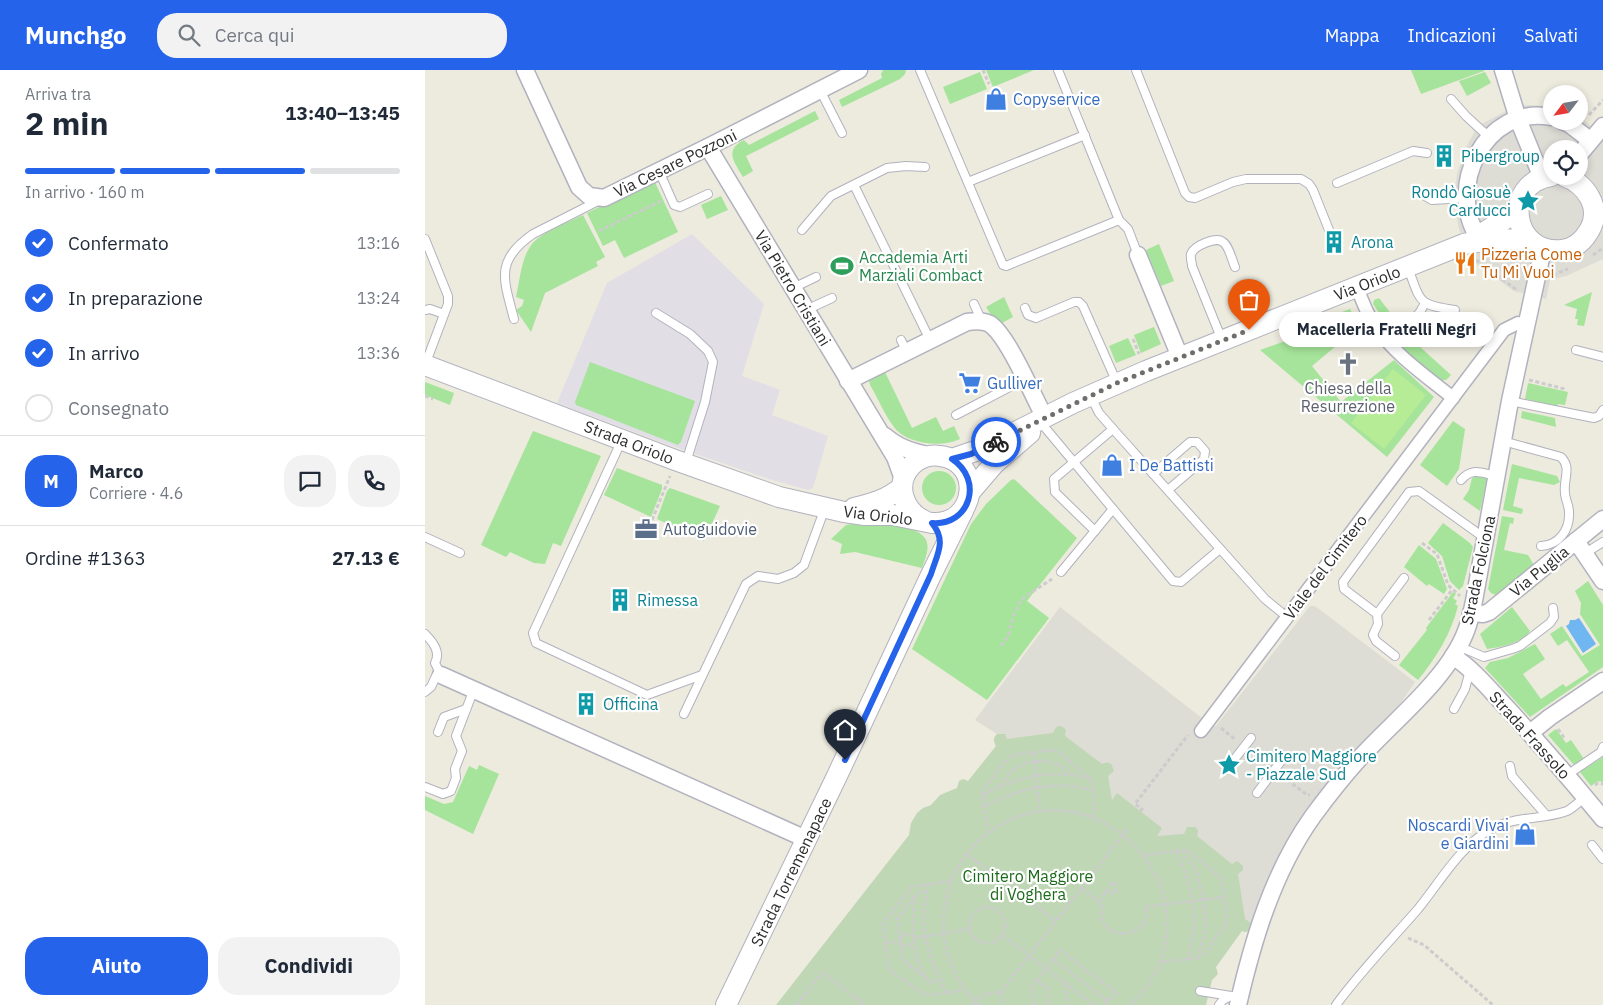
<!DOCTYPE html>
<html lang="it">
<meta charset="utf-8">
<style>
:root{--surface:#fff;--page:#f2f2f3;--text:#1f2937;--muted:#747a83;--line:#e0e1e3;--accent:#2563eb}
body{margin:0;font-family:"IBM Plex Sans",sans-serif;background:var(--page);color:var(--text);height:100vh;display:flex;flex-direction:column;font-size:19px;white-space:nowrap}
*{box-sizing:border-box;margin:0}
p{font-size:16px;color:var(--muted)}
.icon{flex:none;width:28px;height:28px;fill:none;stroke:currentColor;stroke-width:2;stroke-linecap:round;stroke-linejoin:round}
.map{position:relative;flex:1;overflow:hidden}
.side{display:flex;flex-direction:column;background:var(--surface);width:425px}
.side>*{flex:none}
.needle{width:32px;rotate:239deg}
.buttons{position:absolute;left:1118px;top:15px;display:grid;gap:10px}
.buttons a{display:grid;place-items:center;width:45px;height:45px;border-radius:50%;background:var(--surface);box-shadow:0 2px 8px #0003;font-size:25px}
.pin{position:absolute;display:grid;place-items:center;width:42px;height:42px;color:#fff;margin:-51px -21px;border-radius:50% 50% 50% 0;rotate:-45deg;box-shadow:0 0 5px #0007}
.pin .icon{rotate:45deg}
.courier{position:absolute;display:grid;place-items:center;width:50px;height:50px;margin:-25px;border:4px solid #2563eb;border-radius:50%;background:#fff;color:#222;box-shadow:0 1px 6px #0007}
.bubble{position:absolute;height:35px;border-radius:18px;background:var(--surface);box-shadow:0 2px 8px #0003;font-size:16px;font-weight:700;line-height:35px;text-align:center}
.overview em{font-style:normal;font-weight:700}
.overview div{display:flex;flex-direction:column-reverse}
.overview{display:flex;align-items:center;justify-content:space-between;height:85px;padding:0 25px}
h1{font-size:32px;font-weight:700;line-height:38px}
.bar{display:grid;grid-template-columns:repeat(4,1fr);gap:8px 5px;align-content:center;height:60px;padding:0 25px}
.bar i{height:6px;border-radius:4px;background:var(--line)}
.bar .selected{background:var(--accent)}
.bar p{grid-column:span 4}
.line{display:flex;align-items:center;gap:12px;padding:0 25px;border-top:1px solid var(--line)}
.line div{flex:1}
.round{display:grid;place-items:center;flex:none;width:52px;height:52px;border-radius:20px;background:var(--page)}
ol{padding:0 25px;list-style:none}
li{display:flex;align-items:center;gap:15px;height:55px}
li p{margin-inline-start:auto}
li .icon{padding:5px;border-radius:50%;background:var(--accent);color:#fff;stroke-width:4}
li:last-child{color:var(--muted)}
li i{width:28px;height:28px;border:2px solid var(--line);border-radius:50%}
.primary-button{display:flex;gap:10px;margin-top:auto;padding:10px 25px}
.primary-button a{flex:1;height:58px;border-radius:20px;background:var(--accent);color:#fff;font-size:20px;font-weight:700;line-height:58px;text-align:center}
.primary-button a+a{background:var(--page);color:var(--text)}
header{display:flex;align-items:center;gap:30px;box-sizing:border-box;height:70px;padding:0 25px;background:var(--accent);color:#fff}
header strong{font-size:24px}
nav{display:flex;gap:28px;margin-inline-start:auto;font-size:18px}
.search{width:350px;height:45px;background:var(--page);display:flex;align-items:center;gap:12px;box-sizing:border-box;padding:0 18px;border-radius:20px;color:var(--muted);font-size:19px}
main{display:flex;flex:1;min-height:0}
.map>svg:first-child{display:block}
.industrial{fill:#e2dee6}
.green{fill:#a5e49a}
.cemetery{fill:#bfd7b5}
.pitch{fill:#b7ec96}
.plaza{fill:#dddcd5;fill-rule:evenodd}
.water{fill:#70b6f0}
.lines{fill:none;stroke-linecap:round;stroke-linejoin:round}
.service-casing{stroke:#b2b2bf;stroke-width:10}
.pedestrian-casing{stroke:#b2b2bf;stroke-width:15}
.minor-casing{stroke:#b2b2bf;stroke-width:19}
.tertiary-casing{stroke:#b2b2bf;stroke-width:22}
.path{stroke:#ccc;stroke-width:3;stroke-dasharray:4 2.5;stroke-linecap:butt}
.service{stroke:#fff;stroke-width:8}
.pedestrian{stroke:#fff;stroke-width:12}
.minor{stroke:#fff;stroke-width:16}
.tertiary{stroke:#fff;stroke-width:20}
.done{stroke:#706e6a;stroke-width:5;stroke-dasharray:0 9}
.route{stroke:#2563eb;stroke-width:6}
.labels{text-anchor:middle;stroke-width:4.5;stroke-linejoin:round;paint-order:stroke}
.shop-label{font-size:16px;fill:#366cbe;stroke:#fff;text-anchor:start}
.culture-label{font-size:16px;fill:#0d838f;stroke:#fff;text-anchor:start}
.street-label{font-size:16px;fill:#2c2c2c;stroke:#fff}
.food-label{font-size:16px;fill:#c56008;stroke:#fff;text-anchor:start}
.leisure-label{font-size:16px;fill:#27864d;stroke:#fff;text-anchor:start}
.worship-label{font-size:16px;fill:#5b616d;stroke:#fff}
.service-label{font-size:16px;fill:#4e5e75;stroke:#fff;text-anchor:start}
.park-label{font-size:16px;fill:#1b6a1a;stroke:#fff}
</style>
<header>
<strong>Munchgo</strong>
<div class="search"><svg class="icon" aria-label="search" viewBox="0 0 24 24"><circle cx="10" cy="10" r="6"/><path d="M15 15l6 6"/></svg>Cerca qui</div>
<nav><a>Mappa</a><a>Indicazioni</a><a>Salvati</a></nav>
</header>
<main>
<section class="side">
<div class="overview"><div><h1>2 min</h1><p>Arriva tra</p></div><em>13:40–13:45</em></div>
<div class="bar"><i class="selected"></i><i class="selected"></i><i class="selected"></i><i></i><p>In arrivo · 160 m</p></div>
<ol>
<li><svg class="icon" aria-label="check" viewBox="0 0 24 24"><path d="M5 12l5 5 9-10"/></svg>Confermato<p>13:16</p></li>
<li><svg class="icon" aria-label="check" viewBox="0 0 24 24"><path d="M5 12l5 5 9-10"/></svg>In preparazione<p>13:24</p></li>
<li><svg class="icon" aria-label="check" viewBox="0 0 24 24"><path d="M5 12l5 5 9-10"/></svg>In arrivo<p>13:36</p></li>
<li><i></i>Consegnato</li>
</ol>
<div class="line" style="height:90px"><b class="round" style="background:var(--accent);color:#fff">M</b><div><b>Marco</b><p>Corriere · 4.6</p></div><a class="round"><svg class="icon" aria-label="chat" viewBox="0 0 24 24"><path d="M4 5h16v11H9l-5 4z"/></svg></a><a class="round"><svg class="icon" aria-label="phone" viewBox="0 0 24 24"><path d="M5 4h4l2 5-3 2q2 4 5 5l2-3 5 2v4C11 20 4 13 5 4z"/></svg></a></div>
<div class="line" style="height:65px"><div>Ordine #1363</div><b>27.13 €</b></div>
<div class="primary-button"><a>Aiuto</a><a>Condividi</a></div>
</section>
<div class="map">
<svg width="1178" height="935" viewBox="0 0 1178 935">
<rect width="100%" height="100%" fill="#edeade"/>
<path class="industrial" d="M267 164 339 234 317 306 355 320 347 345 403 366 388 418 383 420 344 409 247 376 132 333 182 213Z"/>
<g class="green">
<path d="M458 0H481L480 4 475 9 417 37 414 30 457 8 456 4Z"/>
<path d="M561 0H609L568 17Z"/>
<path d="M986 0H1059V1L996 24Z"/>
<path d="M555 2 562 19 525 34 518 17Z"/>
<path d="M1060 2 1066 13 1042 26 1034 11Z"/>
<path d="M390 41 394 49 321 86 328 101 318 107C309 92 299 80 319 70L324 75Z"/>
<path d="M229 110 253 162 199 188 190 170 178 176 162 143Z"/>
<path d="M296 126 303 140 282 149 276 135Z"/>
<path d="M158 145 180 187 171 192 173 196 120 223 106 262 91 240 97 236 99 230 91 227C95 210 96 188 107 174 117 162 144 152 158 145Z"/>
<path d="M734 174 749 211 736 216 721 180Z"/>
<path d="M1167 222 1159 256 1152 255 1153 249H1150L1152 239 1139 235Z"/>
<path d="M579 227 588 247 575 254 571 253 561 237Z"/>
<path d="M954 228 983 266 1026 305 1021 310H1016L1011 308 978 278 948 234 949 230Z"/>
<path d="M925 239 933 255 927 259 929 261 887 296 916 332 969 290 1009 327 962 387 835 280 905 255 904 247Z"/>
<path d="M729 257 736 274 716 283 709 265Z"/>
<path d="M703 268 711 285 691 293 684 276Z"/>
<path d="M165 292 270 331 256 372 253 375 151 335 150 332Z"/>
<path d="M459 300 487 358 511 347 518 361 529 356 535 369C517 378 481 374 469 357 459 344 453 328 445 315L444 310 447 305Z"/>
<path d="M0 312 29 323 25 335 0 325Z"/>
<path d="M1103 313 1143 322 1140 335 1133 334 1132 337 1100 329Z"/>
<path d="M1097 341 1130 348 1131 357 1096 348Z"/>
<path d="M1028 351 1040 359 1034 399 1022 416 995 395Z"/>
<path d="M108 361 176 386 136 476 128 473 120 494 109 493 85 482 81 487 56 475Z"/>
<path d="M1087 394 1132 406 1135 412 1129 415 1094 408 1088 436 1098 439 1097 444 1078 440Z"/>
<path d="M192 398 237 415V419L226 447 179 425Z"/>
<circle cx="514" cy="418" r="17"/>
<path d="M1050 406 1062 408 1055 441 1038 429 1044 420 1047 408Z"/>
<path d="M589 409 652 468 602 531 624 548 562 630 487 579 546 454 561 434 586 410Z"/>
<path d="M245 418 295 436 279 471 232 449 242 421Z"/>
<path d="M1077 446 1089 448 1088 454 1085 453 1079 480 1103 485 1110 497 1073 526 1066 523 1063 519Z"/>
<path d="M1018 453 1045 473 1048 477 1038 516 1034 520 1025 511 1017 486 1003 473Z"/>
<path d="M428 454C446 455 488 452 500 468 506 477 500 489 497 498L430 482 415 484 417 474 406 469 421 455Z"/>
<path d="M994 475 1011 489 1022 519 1019 524 1004 514 1002 516 979 497Z"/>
<path d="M1163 511 1178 535V597L1105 647 1060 598 1065 592 1083 588 1110 574 1120 589 1098 604 1116 629 1138 614 1141 617 1164 602 1142 570 1133 576 1125 564 1137 556 1157 586 1175 575 1155 544 1156 533 1150 521Z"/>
<path d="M1028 522 1031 524 1028 528 1032 531 1030 534 1033 536C1026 564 1011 588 993 610L974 595 1002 560 1001 558Z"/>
<path d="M1087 537 1105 561C1096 574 1076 577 1062 579L1055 564Z"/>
<path d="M1131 659 1141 673 1146 670 1159 689 1149 695 1123 665Z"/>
<path d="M1178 687V712L1173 711 1166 716 1155 702Z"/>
<path d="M54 695 74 704 48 764 0 740V726L19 734 28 732 44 696 52 700Z"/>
</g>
<path class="cemetery" d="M634 655 639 657 678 693C693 688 691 712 692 722L761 756 766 754 771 756 819 796 824 849C827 854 827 856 825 861L820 862 817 861 791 897 793 904 787 910 781 935H351L484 765 486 753 492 743 498 738 506 735 515 725 532 718 534 711 538 709 543 711 571 676C568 671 568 668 572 664L628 660 630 657Z"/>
<path class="pitch" d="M968 299 1001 325 959 379 926 353Z"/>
<g class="plaza">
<path d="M1097 35 1126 36V51H1154V48L1159 50 1178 67V189L1141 206 1125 210 1121 229 1089 221 1045 189 1034 159 1029 133 1028 125H1030L1032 104 1041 77 1050 61 1048 60 1055 55 1081 41ZM1126 79H1154V106H1126Z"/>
<path d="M885 536H890L990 612 975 634 912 705 880 744 865 765 847 801 826 853 820 849 813 804 818 800V796L815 793 812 791 807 794 772 766 773 760 770 757H762L759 764 732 766 737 758 692 723 687 730 683 706 689 701 686 693 682 692 677 694 640 666 641 660 638 657 635 656 631 657 628 663 582 669 580 664 576 663 572 664 550 650 635 537 787 656H791Z"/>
</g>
<path class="water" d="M1154 548 1171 574 1158 583 1141 556 1144 554 1145 550H1150Z"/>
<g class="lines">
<defs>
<g id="service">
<path d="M495 0 578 195 581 196 694 150"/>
<path d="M633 0 694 150 703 159 713 185"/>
<path d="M711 0 760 123 764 127 770 128 808 112 821 109H876L884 114 888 120 904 160"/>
<path d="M395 20 417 63"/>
<path d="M1026 29 1041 46 1065 68"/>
<path d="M234 101 249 135 255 137 283 124"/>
<path d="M543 112 660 65"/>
<path d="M912 113 988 81 1002 83"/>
<path d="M429 115 505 270"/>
<path d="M1000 126 1007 130 1041 128"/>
<path d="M377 160 406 126 462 98 481 96 500 97"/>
<path d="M0 169 23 226V234L0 295"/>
<path d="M983 198C996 232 992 235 1030 240"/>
<path d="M368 218 391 207"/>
<path d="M549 234 554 245 553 251"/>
<path d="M600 238 603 245 611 248 649 232H654L658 236 692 313"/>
<path d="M0 240 5 239 19 244"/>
<path d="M381 240 407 228"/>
<path d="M231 243 265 264 283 281 288 292 280 332 261 392"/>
<path d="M89 249C79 210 69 191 108 164L173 131"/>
<path d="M988 250 995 242 1000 233"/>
<path d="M476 270 482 282"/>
<path d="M797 270 767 196C767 192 765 188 766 184 769 176 791 166 798 172 804 176 807 190 810 197"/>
<path d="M1151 280 1178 287"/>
<path d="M666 327 674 343 688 359 629 409 630 422 670 461"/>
<path d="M1085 331 1169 348 1174 346 1178 340"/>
<path d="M531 345 600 309"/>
<path d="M617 354 748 511 756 512 795 479"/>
<path d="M688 359 840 529 862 547"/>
<path d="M1078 371 1136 387C1147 398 1138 409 1140 423 1140 429 1144 435 1144 442 1145 460 1134 475 1116 476"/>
<path d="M196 372 108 563 111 573 222 625 277 605"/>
<path d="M728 404 765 372H772L780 381 779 389 743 420"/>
<path d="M1036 410C1047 397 1056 403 1072 406"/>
<path d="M0 467 35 483"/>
<path d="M1159 484 1178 472"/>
<path d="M636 502 688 439"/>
<path d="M952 544 979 508"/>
<path d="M0 564C8 572 16 582 10 593L16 605 11 606 6 617 0 622"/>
<path d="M1033 576 1059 587 1087 579 1095 576 1125 553 1129 547 1128 538"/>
<path d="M970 586 951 571 948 565 953 554 952 544 919 519 918 512 984 422 994 421 1061 469"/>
<path d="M1029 639 1040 619 1045 600"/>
<path d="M259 644 321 514 333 506 353 509 369 503 379 495 400 438"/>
<path d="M13 662 19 647 41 639"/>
<path d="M1085 696 1087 706 1121 745"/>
<path d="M801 700 826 668"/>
<path d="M1142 705 1176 682 1178 677"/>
<path d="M0 717 18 724 26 721 31 708 30 699 37 681 31 666 49 619"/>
<path d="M832 723 856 691"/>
<path d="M1167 775 1178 789"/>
<path d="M775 921 806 926"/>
<path d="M794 935 798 930 806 926"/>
<path d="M911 935C935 902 966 870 993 839 1016 811 1035 775 1068 758 1091 746 1118 750 1142 741 1148 738 1154 732 1160 727"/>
</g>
<g id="pedestrian">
<path d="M932 217C937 231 942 244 950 256 970 285 1001 306 1028 328"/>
<path d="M776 661 1079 260 1093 253 1102 255"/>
</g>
<g id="minor">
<path d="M100 0 154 117 164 126 179 128 283 77 434 0"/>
<path d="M1078 0 1093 49 1117 108"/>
<path d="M1137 51 1144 54 1165 70"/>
<path d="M283 77 470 387 478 409"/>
<path d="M1154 85 1178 56"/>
<path d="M1055 170C1019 119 1060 34 1126 47"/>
<path d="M713 185 755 287"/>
<path d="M423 311 542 252C549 251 558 250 565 254 583 266 608 326 620 348"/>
<path d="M460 366C473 378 489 382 506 386"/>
<path d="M1151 471 1178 511"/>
<path d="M1046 543 1058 544 1064 542 1178 449"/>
<path d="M1028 586C1049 600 1065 620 1083 639 1116 675 1147 711 1178 749"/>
<path d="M16 605 381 769"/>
<path d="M1105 663 1125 647 1178 611"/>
<path d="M813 935C828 870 848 802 888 746 902 727 917 708 933 690 967 652 1023 609 1041 561 1045 551 1047 541 1049 531L1085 331 1118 179"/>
</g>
<g id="tertiary">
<path d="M1126 106C1077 113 1086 185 1137 180 1149 179 1158 171 1164 161 1178 138 1161 114 1139 106"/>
<path d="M1050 168 1093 141"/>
<path d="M0 295 250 390 354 427 419 442 440 445H468L507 453C552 456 559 391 515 386 505 384 494 388 487 395 468 414 479 442 500 451"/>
<path d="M527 389 559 378 648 333 721 301 1039 174 1071 169 1105 170"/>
<path d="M545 422 569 394 605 363"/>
<path d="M429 438C447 434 463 429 477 417"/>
<path d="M301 935 411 708 506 505 538 441"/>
</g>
</defs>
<use href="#service" class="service-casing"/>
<use href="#pedestrian" class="pedestrian-casing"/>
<use href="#minor" class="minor-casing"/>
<use href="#tertiary" class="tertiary-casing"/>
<g class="path">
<path d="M558 0 564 14"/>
<path d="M1164 45 1178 30"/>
<path d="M174 161 236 131"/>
<path d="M1168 185 1178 178"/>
<path d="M1051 190 1093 221"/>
<path d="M1128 205 1143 199"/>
<path d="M708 269 714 284"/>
<path d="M1104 310 1140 319"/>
<path d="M0 326 8 329"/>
<path d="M227 450 245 406"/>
<path d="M997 473 1012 484 1023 515 1035 526"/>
<path d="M1004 550 1027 520"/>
<path d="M576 576 583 566 589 544 596 530 607 522 627 509"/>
<path d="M796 658 811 670"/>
<path d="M1133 659 1140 669"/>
<path d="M609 683 615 742"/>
<path d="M828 683 841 693"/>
<path d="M857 706 882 725H885"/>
<path d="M1170 715 1173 713 1178 714"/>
<path d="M575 716 585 702 600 693 618 691 635 695 648 705"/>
<path d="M558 725C590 707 629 698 665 709"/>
<path d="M559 737C595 718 628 710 668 720"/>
<path d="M715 741 717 739 710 734 763 665"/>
<path d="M564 763 557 725 559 719 582 689 588 685 627 680 633 681 667 710 670 740 666 747"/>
<path d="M758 780 772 804 778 830 781 858 773 887"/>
<path d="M751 781C769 819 774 848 763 889"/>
<path d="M541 784 631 851"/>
<path d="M719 785 758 780 764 781 794 806 797 811 802 849 800 855 780 883 773 888 735 892"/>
<path d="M526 811 487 817 458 854 463 895 465 900 499 924 506 925 540 920"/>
<path d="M503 813C494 858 501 883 522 923"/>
<path d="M657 818 677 834C669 880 734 865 720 837L799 827"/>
<path d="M502 821 491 823C486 846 486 894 505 912L515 910"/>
<path d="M680 822 692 823 689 811"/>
<path d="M489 826 472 850 478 890 501 908"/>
<path d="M674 831 689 811"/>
<circle cx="562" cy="855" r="18"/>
<path d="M577 865 669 935"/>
<path d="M475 866 488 864"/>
<path d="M489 868 545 859"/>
<path d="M983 868 999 875 1068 935"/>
<path d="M460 873 475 871"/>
<path d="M476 876 490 874"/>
<path d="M628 889 683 931"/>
<path d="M611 910 622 917 623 935"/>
<path d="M640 914 643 935"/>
<path d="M576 922 702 759"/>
<path d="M372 935 397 902 440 935"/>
<path d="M549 935 556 925 576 922 578 935"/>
<path d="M554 935C526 910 514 871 520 835 523 809 538 784 558 767 666 678 811 831 706 935"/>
<path d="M610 935 606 917 635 880 692 923 677 935"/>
</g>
<use href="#service" class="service"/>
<use href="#pedestrian" class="pedestrian"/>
<use href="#minor" class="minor"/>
<use href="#tertiary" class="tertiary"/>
</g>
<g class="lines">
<path class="done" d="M571 372 692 313 824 260"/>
<path class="route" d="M420 690 506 504C512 484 522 471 507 453 545 456 559 410 527 389L546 384 571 372"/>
</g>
<defs>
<symbol id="shop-bare" viewBox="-9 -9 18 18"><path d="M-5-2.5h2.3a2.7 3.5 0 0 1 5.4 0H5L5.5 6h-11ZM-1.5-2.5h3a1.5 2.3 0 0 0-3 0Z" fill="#3f7fe0" stroke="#fff" stroke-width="2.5" paint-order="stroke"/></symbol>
<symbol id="building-bare" viewBox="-9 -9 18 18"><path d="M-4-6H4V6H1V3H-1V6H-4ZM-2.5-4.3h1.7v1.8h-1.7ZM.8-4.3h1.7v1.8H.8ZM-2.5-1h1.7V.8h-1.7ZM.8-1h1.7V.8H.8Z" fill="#0f9aa8" stroke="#fff" stroke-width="2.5" paint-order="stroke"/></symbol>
<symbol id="sight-bare" viewBox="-9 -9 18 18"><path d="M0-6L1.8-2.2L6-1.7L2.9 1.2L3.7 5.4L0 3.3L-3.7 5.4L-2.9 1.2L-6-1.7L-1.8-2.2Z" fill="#0f9aa8" stroke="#fff" stroke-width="2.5" paint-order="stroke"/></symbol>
<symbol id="restaurant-bare" viewBox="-9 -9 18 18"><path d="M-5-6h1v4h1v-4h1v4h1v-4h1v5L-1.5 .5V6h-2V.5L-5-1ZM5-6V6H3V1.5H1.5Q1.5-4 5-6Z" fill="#e8710a" stroke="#fff" stroke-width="2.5" paint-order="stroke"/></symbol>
<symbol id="stadium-bare" viewBox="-9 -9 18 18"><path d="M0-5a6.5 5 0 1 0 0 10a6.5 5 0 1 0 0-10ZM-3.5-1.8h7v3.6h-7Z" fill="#2e9e5b" stroke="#fff" stroke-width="2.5" paint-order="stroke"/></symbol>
<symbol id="church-bare" viewBox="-9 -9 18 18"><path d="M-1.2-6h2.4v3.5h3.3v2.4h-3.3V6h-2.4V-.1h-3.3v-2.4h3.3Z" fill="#6b7280" stroke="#fff" stroke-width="2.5" paint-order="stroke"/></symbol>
<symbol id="supermarket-bare" viewBox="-9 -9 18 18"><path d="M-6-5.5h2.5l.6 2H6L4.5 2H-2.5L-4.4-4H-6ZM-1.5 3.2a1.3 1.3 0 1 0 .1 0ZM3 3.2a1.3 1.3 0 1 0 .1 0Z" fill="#3f7fe0" stroke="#fff" stroke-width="2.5" paint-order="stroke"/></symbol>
<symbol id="office-bare" viewBox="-9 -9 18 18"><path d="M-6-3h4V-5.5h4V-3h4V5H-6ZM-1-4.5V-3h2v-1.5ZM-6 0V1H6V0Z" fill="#5c6f8a" stroke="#fff" stroke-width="2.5" paint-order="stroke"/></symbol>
</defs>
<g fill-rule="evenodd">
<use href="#shop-bare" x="555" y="13" width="32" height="32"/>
<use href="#building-bare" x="1003" y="70" width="32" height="32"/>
<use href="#sight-bare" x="1087" y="115" width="32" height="32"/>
<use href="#building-bare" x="893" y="156" width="32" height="32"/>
<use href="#restaurant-bare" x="1024" y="177" width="32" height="32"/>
<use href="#stadium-bare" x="401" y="180" width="32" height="32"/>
<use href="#church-bare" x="907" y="278" width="32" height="32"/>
<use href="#supermarket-bare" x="529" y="297" width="32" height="32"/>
<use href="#shop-bare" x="671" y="379" width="32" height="32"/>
<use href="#office-bare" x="205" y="443" width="32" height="32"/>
<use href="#building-bare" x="179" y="514" width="32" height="32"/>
<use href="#building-bare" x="145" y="618" width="32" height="32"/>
<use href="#sight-bare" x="788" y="679" width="32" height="32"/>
<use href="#shop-bare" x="1084" y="748" width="32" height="32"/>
</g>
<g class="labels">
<g class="shop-label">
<text x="588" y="35">Copyservice</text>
<text x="562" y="319">Gulliver</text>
<text x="704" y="401">I De Battisti</text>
<text x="1084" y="761" text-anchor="end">Noscardi Vivai<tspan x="1084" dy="18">e Giardini</tspan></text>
</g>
<g class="culture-label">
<text x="1036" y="92">Pibergroup</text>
<text x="1086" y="128" text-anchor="end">Rondò Giosuè<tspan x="1086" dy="18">Carducci</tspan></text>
<text x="926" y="178">Arona</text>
<text x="212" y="536">Rimessa</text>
<text x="178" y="640">Officina</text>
<text x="821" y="692">Cimitero Maggiore<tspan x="821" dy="18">- Piazzale Sud</tspan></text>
</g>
<g class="street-label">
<text transform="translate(250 93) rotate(-26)" y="6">Via Cesare Pozzoni</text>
<text transform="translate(942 213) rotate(-21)" y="6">Via Oriolo</text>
<text transform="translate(368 218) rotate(59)" y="6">Via Pietro Cristiani</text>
<text transform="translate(204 372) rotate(21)" y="6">Strada Oriolo</text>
<text transform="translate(453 445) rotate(7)" y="6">Via Oriolo</text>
<text transform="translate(900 497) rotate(-53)" y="6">Viale del Cimitero</text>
<text transform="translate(1053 500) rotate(-78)" y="6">Strada Folciona</text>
<text transform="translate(1114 501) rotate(-39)" y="6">Via Puglia</text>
<text transform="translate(1105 665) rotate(48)" y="6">Strada Frassolo</text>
<text transform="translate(366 802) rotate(-64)" y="6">Strada Torremenapace</text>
</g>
<g class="food-label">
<text x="1056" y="190">Pizzeria Come<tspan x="1056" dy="18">Tu Mi Vuoi</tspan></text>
</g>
<g class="leisure-label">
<text x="434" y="193">Accademia Arti<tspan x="434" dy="18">Marziali Combact</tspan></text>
</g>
<g class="worship-label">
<text x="923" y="324">Chiesa della<tspan x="923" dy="18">Resurrezione</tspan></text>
</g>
<g class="service-label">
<text x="238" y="465">Autoguidovie</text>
</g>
<g class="park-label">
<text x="603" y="812">Cimitero Maggiore<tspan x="603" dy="18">di Voghera</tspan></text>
</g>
</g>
</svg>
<div class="buttons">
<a><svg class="needle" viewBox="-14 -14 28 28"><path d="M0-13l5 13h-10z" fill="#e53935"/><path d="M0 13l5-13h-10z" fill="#747a83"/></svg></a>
<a><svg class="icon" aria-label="locate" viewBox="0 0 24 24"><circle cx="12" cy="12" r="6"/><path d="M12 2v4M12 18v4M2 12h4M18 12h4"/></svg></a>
</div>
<div class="pin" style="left:824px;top:260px;background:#ea580c"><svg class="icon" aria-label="bag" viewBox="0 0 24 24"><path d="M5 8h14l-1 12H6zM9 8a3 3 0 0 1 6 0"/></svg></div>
<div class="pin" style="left:420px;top:690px;background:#1f2937"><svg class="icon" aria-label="home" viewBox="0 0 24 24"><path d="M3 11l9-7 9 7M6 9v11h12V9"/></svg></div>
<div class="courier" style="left:571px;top:372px"><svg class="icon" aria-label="bike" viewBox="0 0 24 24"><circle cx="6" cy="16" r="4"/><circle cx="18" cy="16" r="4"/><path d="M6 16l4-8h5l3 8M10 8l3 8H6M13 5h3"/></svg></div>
<div class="bubble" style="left:854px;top:242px;width:215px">Macelleria Fratelli Negri</div>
</div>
</main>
